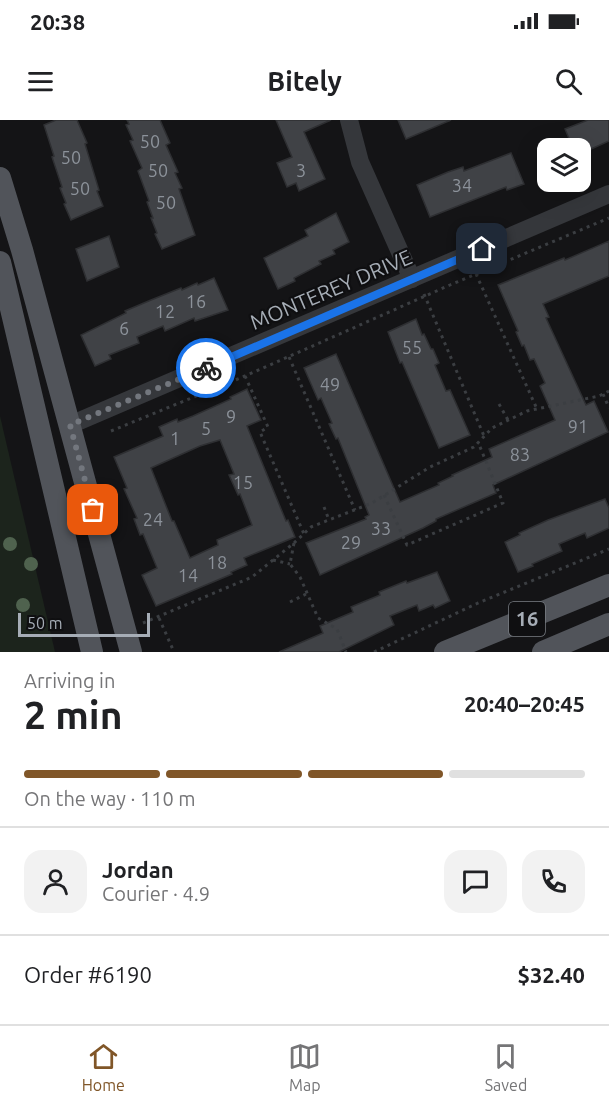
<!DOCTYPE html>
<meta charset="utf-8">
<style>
:root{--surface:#fff;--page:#f2f2f2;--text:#202124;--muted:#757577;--line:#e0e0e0;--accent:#805628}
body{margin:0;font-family:Ubuntu,sans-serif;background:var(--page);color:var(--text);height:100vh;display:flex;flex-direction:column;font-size:22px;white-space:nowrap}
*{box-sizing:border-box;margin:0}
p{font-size:20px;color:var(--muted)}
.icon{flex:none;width:33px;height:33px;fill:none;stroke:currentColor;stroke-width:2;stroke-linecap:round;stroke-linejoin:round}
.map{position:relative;height:532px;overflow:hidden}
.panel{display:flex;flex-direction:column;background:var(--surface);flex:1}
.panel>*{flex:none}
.tools{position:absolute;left:537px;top:18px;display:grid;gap:12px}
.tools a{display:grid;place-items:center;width:54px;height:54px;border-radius:12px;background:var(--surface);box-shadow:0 6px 24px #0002;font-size:30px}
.scale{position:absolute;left:18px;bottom:15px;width:132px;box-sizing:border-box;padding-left:6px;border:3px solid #a6adb6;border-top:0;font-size:16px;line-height:21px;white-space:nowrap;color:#a6adb6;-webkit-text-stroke:4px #0f0f11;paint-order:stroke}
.pin{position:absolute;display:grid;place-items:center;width:51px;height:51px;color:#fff;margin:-26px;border-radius:12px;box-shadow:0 3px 9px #0006}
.courier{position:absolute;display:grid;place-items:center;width:60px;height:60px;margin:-30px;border:4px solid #1a73e8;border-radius:50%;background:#fff;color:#222;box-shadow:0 2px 8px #0007}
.overview em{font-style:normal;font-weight:600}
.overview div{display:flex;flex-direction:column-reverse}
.overview{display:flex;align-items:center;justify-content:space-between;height:102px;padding:0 24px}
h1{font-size:39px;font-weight:600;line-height:45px}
.bar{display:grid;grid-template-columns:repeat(4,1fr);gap:9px 6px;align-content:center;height:72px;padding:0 24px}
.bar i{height:8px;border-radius:4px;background:var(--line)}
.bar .selected{background:var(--accent)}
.bar p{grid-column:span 4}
.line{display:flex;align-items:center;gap:15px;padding:0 24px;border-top:2px solid var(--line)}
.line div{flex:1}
.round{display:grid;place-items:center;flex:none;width:63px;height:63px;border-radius:18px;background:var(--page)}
.status{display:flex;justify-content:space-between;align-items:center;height:42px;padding:0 30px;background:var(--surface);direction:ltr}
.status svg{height:16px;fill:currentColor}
header{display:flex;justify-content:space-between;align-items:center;height:78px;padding:0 24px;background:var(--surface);font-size:27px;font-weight:600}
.menu{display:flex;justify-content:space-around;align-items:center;height:84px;border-top:2px solid var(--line);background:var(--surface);font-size:16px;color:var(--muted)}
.menu a{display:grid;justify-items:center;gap:3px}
.menu .selected{color:var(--accent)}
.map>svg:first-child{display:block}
.green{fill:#1c241c}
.building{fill:#404246;stroke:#2e2f32;stroke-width:1.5;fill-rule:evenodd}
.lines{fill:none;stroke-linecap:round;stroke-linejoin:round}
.path{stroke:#3b3e42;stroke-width:3;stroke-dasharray:3 4.5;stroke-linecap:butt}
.minor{stroke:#35373b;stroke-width:18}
.major{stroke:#51545a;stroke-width:22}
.tree{fill:#4f624e}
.done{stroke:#73777e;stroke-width:6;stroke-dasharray:0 10.8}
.route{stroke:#1a73e8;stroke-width:8}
.labels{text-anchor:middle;stroke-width:4.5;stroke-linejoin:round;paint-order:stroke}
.number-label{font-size:18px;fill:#8c929a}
.shield{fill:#0f0f11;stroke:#797e84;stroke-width:1.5}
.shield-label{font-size:20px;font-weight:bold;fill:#a6adb6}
.street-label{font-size:21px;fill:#a6adb6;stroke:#0f0f11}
</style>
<div class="status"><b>20:38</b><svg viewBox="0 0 49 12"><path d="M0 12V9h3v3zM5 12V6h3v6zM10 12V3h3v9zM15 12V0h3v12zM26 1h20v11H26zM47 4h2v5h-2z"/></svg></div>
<header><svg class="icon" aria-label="menu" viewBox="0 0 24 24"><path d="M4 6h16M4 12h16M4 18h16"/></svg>Bitely<svg class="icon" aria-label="search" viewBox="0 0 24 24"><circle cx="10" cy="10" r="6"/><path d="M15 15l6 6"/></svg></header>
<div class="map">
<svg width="609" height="532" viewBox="0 0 609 532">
<rect width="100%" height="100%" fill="#141416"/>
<path class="green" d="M0 296 55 532H0Z"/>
<g class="building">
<path d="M56 0H77L87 23 85 24 99 70 97 71 103 86 71 100 64 84 66 83 60 68 62 67 52 37 54 36 44 5Z"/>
<path d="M127 0H160L170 23 166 25 178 52 175 53 182 68 179 69 195 115 162 129 155 114 157 113 151 98H153L147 82 149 81 138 51 142 48 130 21 133 20 126 5 129 4Z"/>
<path d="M276 0H331L304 12 325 59 299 71 296 63 287 67 277 43 292 37Z"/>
<path d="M398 0H451L406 19Z"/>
<path d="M588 0H609V21L580 34V28H573L565 9Z"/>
<path d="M511 33 524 64 507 70 506 67 430 97 417 65 448 52 463 47 464 51Z"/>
<path d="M336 93 349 122 333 130 335 134 319 141 321 144 294 158 295 161 278 169 264 138 308 116 305 110Z"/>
<path d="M109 116 119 147 87 161 76 129Z"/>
<path d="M609 121V156L543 184 549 197 546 198 586 285 594 281 608 312 493 365 496 373 436 399V401L423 408 320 455 306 423 366 399 365 397 369 395 338 318 336 319 329 304 332 303 321 278 318 280 304 248 336 234 400 382 439 365 438 363 453 356 452 355 492 337 489 329 555 300 540 266 545 263 534 239 530 240 524 225 522 226 516 212 518 211 498 165 564 138 565 140Z"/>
<path d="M214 158 228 190 195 201 194 198 165 211 163 206 137 217 139 223 109 235 111 239 95 246 81 215 126 193 125 191 151 180 181 168 182 170 197 163 198 165Z"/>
<path d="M416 199 422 215 424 214 431 229H433L439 243 435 245 446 271 450 270 470 315 439 328 402 242 400 243 388 212Z"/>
<path d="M247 269 261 300 247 306 286 401 288 400 295 417 244 438 247 445 231 452 232 454 156 486 142 455 157 448 143 414 140 415 134 399 137 398 124 369 127 368 114 337 163 316 159 307 177 299 178 302 193 296 231 279 230 277ZM220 320 234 354 229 355 238 375 240 374 252 405 217 420 218 425 190 438 174 401H172L151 348 200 326Z"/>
<path d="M605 379 609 388V408L587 418 585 413 559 424 562 431 532 444 533 446 518 452 505 422 520 415 519 413 548 400Z"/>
<path d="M437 452 450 481 435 488 433 485 419 491 417 485 390 496 394 505 339 532H279L323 513 320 506 353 492 351 487 380 475 379 472 406 461 407 463Z"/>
</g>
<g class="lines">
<g class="path">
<path d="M476 154 537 289"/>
<path d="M424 174 484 316"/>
<path d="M289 237 355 390"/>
<path d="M245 256 268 307 260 312 304 414"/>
<path d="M603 274 609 288"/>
<path d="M499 284 508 300"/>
<path d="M111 311 245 256 450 165 609 98"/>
<path d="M384 375 407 425 503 383 478 322"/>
<path d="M324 387 329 400"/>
<path d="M294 423 311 407 372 383 430 347 474 327 492 308 527 291 599 276 609 271"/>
<path d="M273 440 290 444"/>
<path d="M290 482 306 474"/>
<path d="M159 498 174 532"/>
<path d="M143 503 252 457 294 423 290 444 300 457 318 498 337 509 346 532"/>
<path d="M374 532 478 483 609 429"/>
</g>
<g class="minor">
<path d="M349 0 360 42 412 159"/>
<path d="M70 305 609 74"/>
</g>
<g class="major">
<path d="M0 58 22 130 131 532"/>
<path d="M0 142 92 532"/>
<path d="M445 532 609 465"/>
<path d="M543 532 609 504"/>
</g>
</g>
<g class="tree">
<circle cx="10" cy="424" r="7"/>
<circle cx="31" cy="444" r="7"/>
<circle cx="23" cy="485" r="7"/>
</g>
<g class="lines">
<path class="done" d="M93 390 70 305 206 248"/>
<path class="route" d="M206 248 482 129"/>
</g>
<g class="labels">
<g class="number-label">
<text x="150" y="28">50</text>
<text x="71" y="44">50</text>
<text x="158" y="57">50</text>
<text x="301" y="57">3</text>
<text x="462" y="72">34</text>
<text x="80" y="75">50</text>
<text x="166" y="89">50</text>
<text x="196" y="188">16</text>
<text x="165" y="198">12</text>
<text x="124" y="215">6</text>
<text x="412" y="234">55</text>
<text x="330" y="271">49</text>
<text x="231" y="303">9</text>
<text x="578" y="313">91</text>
<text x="206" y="315">5</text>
<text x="175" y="325">1</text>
<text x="520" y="341">83</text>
<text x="243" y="369">15</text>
<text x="153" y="406">24</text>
<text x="381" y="415">33</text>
<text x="351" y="429">29</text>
<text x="217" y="449">18</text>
<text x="188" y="462">14</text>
</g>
<rect class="shield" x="509" y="482" width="36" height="34" rx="4.5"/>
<g class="shield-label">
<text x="527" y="506">16</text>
</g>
<g class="street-label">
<text transform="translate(331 170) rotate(-23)" y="7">MONTEREY DRIVE</text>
</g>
</g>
</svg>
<div class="tools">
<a><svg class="icon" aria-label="layers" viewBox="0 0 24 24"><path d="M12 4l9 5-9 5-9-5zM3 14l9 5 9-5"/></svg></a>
</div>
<div class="scale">50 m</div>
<div class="pin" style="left:93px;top:390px;background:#ea580c"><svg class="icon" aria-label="bag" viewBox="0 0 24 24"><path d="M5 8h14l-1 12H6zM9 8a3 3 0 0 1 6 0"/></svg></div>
<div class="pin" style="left:482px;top:129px;background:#1f2937"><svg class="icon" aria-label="home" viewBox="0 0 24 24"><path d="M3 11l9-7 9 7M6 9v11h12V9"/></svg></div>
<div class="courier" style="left:206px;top:248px"><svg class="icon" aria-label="bike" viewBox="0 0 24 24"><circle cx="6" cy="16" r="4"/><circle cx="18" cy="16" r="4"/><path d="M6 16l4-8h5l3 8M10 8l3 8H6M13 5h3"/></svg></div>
</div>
<section class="panel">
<div class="overview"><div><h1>2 min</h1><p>Arriving in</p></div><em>20:40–20:45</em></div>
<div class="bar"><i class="selected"></i><i class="selected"></i><i class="selected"></i><i></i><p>On the way · 110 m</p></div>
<div class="line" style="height:108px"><a class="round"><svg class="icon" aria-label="person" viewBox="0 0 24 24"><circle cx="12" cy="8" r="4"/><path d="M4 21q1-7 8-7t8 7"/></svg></a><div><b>Jordan</b><p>Courier · 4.9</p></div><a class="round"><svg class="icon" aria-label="chat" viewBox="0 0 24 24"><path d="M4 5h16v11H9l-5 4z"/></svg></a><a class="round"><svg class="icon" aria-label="phone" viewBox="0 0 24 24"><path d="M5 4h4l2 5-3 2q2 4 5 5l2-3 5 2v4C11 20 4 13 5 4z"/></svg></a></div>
<div class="line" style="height:78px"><div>Order #6190</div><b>$32.40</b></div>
</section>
<nav class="menu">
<a class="selected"><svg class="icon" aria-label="home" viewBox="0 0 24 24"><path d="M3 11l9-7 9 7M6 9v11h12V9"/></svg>Home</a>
<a><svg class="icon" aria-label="map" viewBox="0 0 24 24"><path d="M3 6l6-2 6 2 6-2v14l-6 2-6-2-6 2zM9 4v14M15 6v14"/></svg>Map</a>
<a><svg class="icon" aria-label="saved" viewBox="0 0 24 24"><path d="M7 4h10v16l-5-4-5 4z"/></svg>Saved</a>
</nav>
